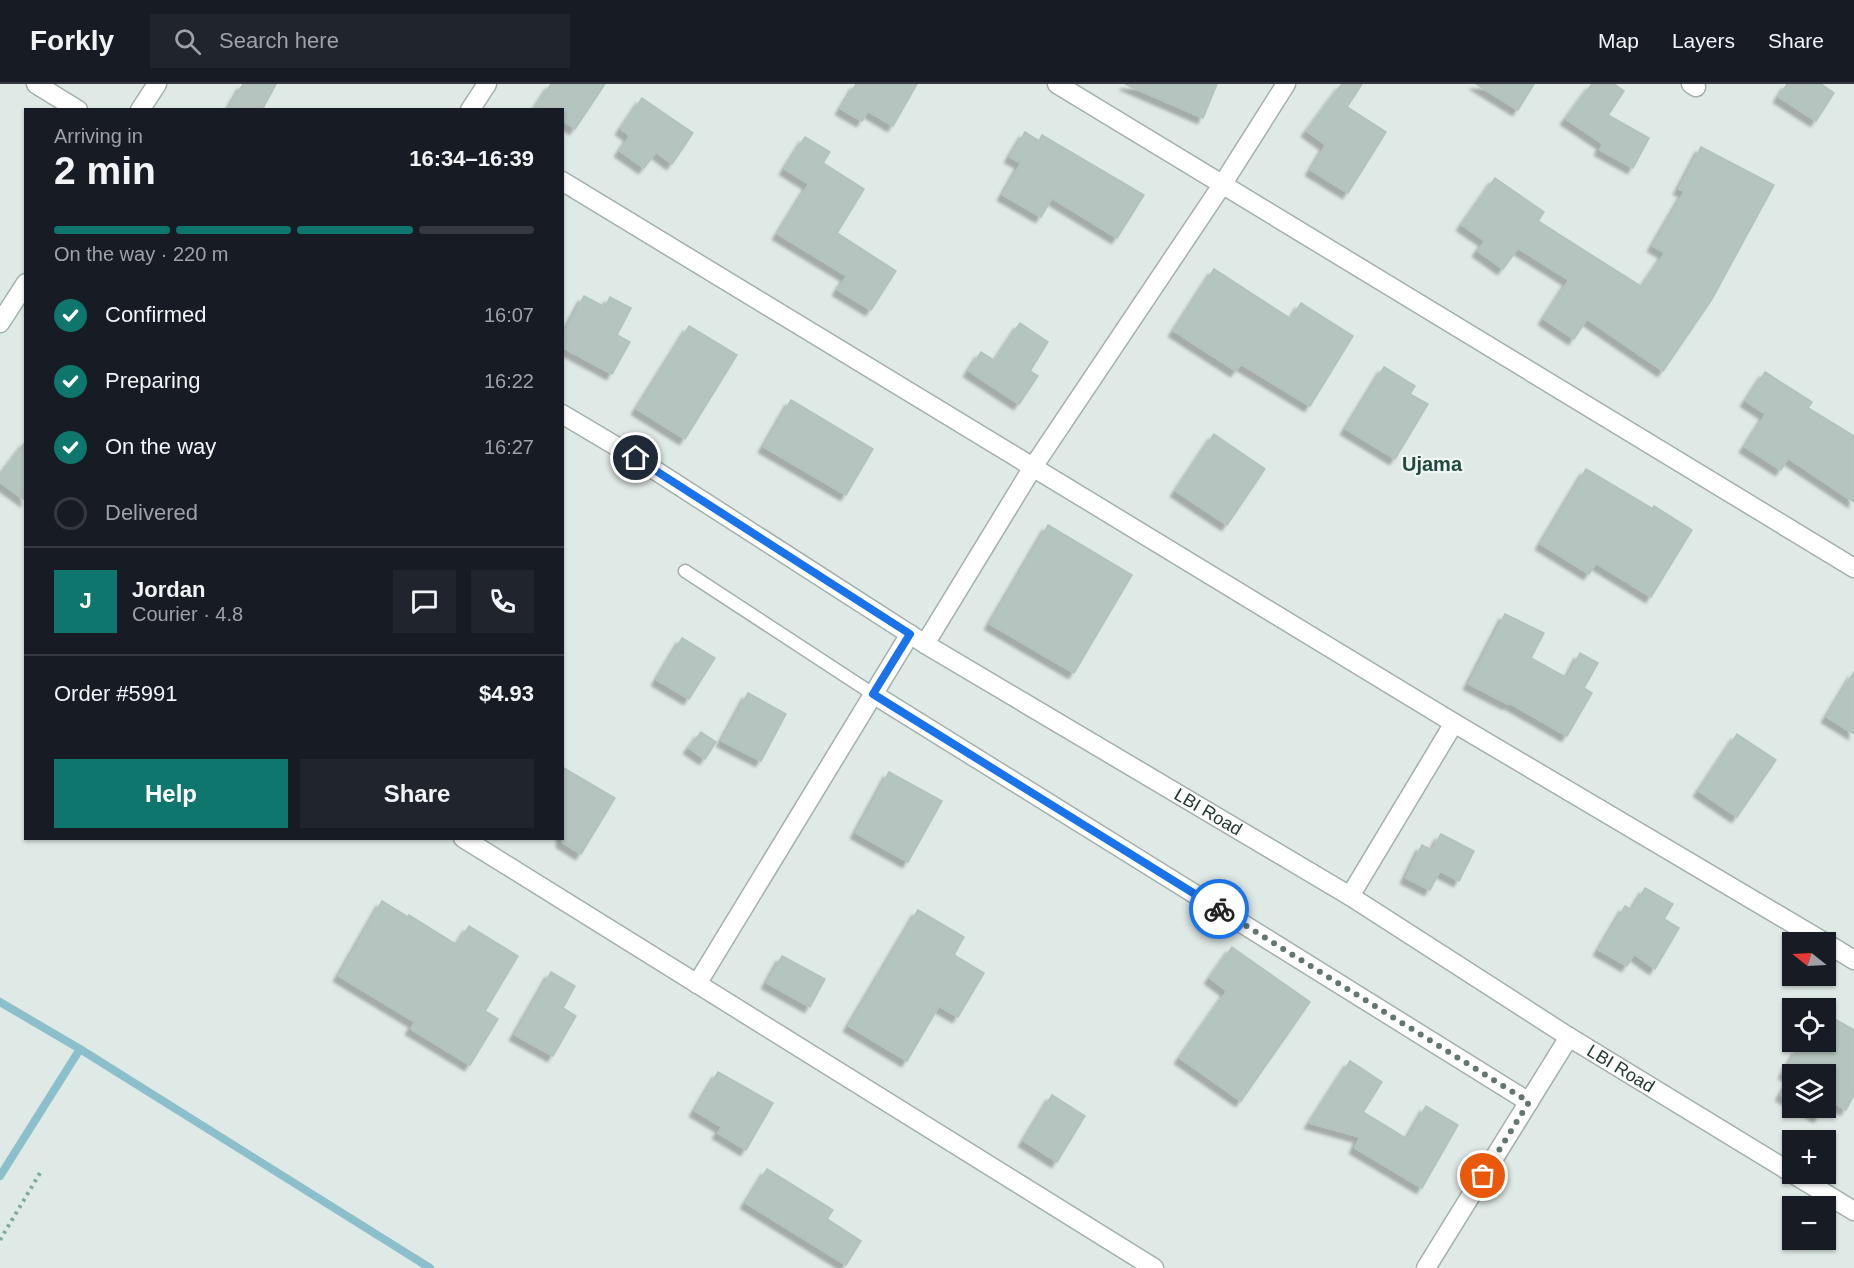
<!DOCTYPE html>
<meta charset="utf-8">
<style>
:root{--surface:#171b24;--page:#20242c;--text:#f1f3f6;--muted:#9ea1a6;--line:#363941;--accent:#0f766e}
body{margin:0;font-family:Helvetica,sans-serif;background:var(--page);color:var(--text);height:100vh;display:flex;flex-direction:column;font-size:22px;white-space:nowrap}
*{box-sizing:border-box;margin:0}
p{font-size:20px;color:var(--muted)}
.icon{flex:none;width:33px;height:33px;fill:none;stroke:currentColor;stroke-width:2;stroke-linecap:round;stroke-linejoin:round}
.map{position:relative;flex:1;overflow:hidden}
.panel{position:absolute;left:24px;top:24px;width:540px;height:732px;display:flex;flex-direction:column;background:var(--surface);border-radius:0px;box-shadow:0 2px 4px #0004}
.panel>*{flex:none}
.needle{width:39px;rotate:288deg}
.buttons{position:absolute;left:1782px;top:848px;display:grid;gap:12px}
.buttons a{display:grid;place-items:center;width:54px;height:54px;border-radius:0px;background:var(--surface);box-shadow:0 2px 4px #0004;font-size:30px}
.pin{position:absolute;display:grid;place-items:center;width:51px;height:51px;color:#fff;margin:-26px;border:3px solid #fff;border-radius:50%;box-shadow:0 2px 6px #0007}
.courier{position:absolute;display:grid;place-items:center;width:60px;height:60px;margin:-30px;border:4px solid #1a73e8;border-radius:50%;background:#fff;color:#222;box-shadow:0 2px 8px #0007}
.head em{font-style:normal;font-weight:800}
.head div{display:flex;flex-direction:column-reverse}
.head{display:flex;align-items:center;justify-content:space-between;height:102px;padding:0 30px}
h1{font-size:39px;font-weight:800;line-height:45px}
.bar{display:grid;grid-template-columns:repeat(4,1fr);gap:9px 6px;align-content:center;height:72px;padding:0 30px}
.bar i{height:8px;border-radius:4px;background:var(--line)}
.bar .current{background:var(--accent)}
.bar p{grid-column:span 4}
.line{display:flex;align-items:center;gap:15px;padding:0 30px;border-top:2px solid var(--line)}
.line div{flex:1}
.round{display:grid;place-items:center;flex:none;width:63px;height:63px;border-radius:0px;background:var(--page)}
ol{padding:0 30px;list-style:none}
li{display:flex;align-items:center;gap:18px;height:66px}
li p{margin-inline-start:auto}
li .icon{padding:6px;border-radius:50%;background:var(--accent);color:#fff;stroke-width:4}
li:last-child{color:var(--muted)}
li i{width:33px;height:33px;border:3px solid var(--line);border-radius:50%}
.button{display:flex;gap:12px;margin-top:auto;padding:12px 30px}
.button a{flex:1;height:69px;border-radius:0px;background:var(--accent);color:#fff;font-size:24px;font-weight:800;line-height:69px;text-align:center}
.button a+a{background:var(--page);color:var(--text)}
header{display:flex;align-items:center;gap:36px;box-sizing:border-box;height:84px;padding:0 30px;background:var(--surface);border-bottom:2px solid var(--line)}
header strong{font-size:28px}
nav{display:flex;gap:33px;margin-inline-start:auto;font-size:21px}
.search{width:420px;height:54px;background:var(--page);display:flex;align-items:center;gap:15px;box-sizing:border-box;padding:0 21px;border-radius:0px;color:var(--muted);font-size:22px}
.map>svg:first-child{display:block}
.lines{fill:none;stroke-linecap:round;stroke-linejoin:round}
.stream{stroke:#8bbfcb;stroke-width:8}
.building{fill:#b5c4be;stroke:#b2c2bc;stroke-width:1.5;filter:url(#shadow)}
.service-casing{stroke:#a3b0ac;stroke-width:15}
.minor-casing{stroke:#a3b0ac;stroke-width:21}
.secondary-casing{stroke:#9fb4ad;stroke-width:21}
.path{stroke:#82ab9f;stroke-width:4;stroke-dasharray:3 4.5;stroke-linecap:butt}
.service{stroke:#fff;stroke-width:12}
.minor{stroke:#fff;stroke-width:18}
.secondary{stroke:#fff;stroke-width:18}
.done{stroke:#647671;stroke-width:6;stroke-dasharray:0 10.8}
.route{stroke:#1a73e8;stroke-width:8}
.labels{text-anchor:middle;stroke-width:4.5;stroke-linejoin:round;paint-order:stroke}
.street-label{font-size:18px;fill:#223832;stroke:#eff6f3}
.neighbourhood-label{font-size:20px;font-weight:bold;fill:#1f483f;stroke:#eff6f3}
</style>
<header>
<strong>Forkly</strong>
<div class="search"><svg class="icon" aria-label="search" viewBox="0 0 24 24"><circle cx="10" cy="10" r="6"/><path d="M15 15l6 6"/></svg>Search here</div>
<nav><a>Map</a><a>Layers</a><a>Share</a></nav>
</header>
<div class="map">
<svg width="1854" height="1184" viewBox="0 0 1854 1184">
<defs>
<filter id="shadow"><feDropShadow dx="-5.5" dy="5.5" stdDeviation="1.5" flood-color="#0004"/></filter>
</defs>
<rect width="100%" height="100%" fill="#dfe9e5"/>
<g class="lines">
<g class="stream">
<path d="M0 918 80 965 430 1184"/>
<path d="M0 1092 80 965"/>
</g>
</g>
<g class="building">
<path d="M243 0H276L262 26H228Z"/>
<path d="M551 0H605L575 45 562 36V26H534Z"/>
<path d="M856 0H917L893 42 868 27 862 37 841 25Z"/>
<path d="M1125 0H1217L1203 34Z"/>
<path d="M1342 0H1362L1347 23 1386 48 1348 109 1311 86 1326 61 1307 47Z"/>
<path d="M1476 0H1534L1518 26Z"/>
<path d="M1592 0H1614L1624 7 1608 31 1649 54 1633 84 1600 66 1603 60 1566 35Z"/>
<path d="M1787 0H1821L1834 9 1816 37 1779 13Z"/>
<path d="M642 14 693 49 672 80 656 68 644 84 620 67 630 52 621 45Z"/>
<path d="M1025 48 1039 57 1042 51 1144 111 1117 154 1052 114 1041 133 1003 111 1021 79 1010 73Z"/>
<path d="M805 53 830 68 823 79 864 105 837 149 896 187 871 226 838 206 847 192 778 150 809 100 785 85Z"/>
<path d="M1701 63 1774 101 1712 215 1663 287 1587 235 1574 255 1544 235 1569 196 1518 164 1503 185 1478 167 1485 157 1462 141 1495 94 1544 128 1538 137 1642 203 1665 169 1653 162 1685 107 1679 105Z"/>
<path d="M1214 185 1291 235 1301 219 1353 252 1310 322 1241 280 1236 287 1174 247Z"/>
<path d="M584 212 605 223 610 213 631 224 617 251 630 258 612 290 562 263V253Z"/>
<path d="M1020 239 1048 258 1030 287 1038 292 1019 320 969 287 981 268 995 277Z"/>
<path d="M689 242 737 271 685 355 637 325Z"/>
<path d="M1384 283 1415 302 1410 310 1428 320 1395 375 1346 345Z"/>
<path d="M1765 288 1812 318 1808 324 1854 352V418L1788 374 1781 386 1745 363 1766 330 1746 317Z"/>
<path d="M791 316 873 365 846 411 764 363Z"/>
<path d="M1214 350 1265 385 1227 441 1176 407Z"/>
<path d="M26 357V417L0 398V391Z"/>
<path d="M1586 385 1653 425 1654 422 1692 446 1651 513 1596 479 1589 490 1541 460Z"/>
<path d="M1048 441 1132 491 1074 589 990 540Z"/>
<path d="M1505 530 1544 549 1531 574 1567 594 1580 569 1598 579 1584 604 1592 609 1567 652 1508 618V620L1469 600Z"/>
<path d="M682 554 715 574 689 615 657 596Z"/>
<path d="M1854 588V650L1827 633Z"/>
<path d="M748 609 786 630 761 677 722 657Z"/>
<path d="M701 648 716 658 705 675 689 664Z"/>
<path d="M1737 650 1776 676 1737 733 1699 707Z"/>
<path d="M562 683 615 714 581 770 562 758Z"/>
<path d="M889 688 942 717 908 778 856 749Z"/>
<path d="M1441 750 1474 767 1459 797 1440 787 1430 806 1406 794 1422 761 1432 766Z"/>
<path d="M1645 804 1673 820 1664 835 1679 844 1655 885 1634 870 1627 882 1599 866 1625 822 1632 826Z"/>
<path d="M382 817 408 833 409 831 457 861 469 842 518 872 485 927 498 935 470 981 411 945 415 938 339 892Z"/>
<path d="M918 826 964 853 954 871 984 889 958 933 939 922 907 977 849 942Z"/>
<path d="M1232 863 1310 918 1241 1017 1180 974 1227 907 1210 894Z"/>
<path d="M782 872 825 895 810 923 767 899Z"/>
<path d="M551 888 575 902 563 924 576 932 553 972 515 951Z"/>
<path d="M1826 930 1854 946V1011L1846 1026 1829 1016 1826 1022V990H1792V1018L1781 1011 1791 994 1784 989 1798 964 1808 970 1815 957H1826Z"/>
<path d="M1350 977 1382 998 1363 1028 1407 1055 1426 1022 1458 1041 1422 1104 1355 1064 1360 1053 1310 1039Z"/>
<path d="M718 988 773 1019 746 1066 718 1049 722 1043 695 1027Z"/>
<path d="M1052 1011 1085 1032 1057 1078 1024 1057Z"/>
<path d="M1802 1023H1825L1819 1033Z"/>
<path d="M767 1085 833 1126 827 1135 861 1157 846 1181 746 1119Z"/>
</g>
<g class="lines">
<defs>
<path id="service" d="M685 487 873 610"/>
<g id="minor">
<path d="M36 0 78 26"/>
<path d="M1057 0 1854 484"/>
<path d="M1691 0 1696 3"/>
<path d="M470 26 487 0"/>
<path d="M562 97 1454 639 1824 858"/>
<path id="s1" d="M562 330 636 374 925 560 1350 812 1569 953 1854 1127"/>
<path d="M925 560 1033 383 1222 101 1286 0"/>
<path d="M873 610 1529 1018"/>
<path d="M463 754 1154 1184"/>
<path d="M1350 812 1454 639"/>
<path d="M1826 859 1854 876"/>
<path d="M697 900 910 550"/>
<path d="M1426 1184 1569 953"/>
</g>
<g id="secondary">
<path d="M140 26 157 0"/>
<path d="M0 239 26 199"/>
</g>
</defs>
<use href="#service" class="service-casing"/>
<use href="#minor" class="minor-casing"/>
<use href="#secondary" class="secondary-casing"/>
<path class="path" d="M0 1156 40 1089"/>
<use href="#service" class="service"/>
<use href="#minor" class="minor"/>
<use href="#secondary" class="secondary"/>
</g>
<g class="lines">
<path class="done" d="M1219 825 1529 1018 1483 1092"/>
<path class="route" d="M636 374 910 550 873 610 1219 825"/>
</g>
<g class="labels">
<g class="street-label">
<text dy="6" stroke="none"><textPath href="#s1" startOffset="759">LBI Road</textPath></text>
<text dy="6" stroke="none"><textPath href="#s1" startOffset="1245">LBI Road</textPath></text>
</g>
<g class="neighbourhood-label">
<text x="1432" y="387">Ujama</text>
</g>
</g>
</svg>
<div class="buttons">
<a><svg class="needle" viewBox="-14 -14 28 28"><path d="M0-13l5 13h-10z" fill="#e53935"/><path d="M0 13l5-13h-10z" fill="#9ea1a6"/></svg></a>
<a><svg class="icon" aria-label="locate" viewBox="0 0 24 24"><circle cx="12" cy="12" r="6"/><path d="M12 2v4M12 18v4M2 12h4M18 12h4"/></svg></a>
<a><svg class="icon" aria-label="layers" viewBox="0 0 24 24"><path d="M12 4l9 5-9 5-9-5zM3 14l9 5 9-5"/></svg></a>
<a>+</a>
<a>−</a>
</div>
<div class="pin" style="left:1483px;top:1092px;background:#ea580c"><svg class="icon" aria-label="bag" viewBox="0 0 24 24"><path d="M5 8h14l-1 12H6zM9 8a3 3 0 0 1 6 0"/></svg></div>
<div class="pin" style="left:636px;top:374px;background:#1f2937"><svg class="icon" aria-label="home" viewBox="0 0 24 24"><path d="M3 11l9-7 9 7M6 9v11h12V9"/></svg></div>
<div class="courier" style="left:1219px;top:825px"><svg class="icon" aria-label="bike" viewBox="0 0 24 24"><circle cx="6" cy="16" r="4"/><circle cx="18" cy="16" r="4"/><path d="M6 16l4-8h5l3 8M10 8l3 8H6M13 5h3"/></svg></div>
<section class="panel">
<div class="head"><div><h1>2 min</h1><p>Arriving in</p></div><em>16:34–16:39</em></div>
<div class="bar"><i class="current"></i><i class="current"></i><i class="current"></i><i></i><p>On the way · 220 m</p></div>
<ol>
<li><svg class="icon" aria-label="check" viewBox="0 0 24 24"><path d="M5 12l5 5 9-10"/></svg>Confirmed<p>16:07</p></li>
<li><svg class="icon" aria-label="check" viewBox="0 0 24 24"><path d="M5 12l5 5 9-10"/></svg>Preparing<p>16:22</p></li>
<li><svg class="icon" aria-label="check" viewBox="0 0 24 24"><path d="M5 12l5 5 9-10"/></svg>On the way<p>16:27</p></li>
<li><i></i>Delivered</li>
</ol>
<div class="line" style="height:108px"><b class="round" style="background:var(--accent);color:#fff">J</b><div><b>Jordan</b><p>Courier · 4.8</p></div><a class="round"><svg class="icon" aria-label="chat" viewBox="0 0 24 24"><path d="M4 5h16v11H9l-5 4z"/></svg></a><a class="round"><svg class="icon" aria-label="phone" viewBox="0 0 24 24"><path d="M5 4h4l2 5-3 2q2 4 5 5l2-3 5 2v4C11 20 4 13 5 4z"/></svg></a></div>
<div class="line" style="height:78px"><div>Order #5991</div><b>$4.93</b></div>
<div class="button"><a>Help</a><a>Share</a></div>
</section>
</div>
